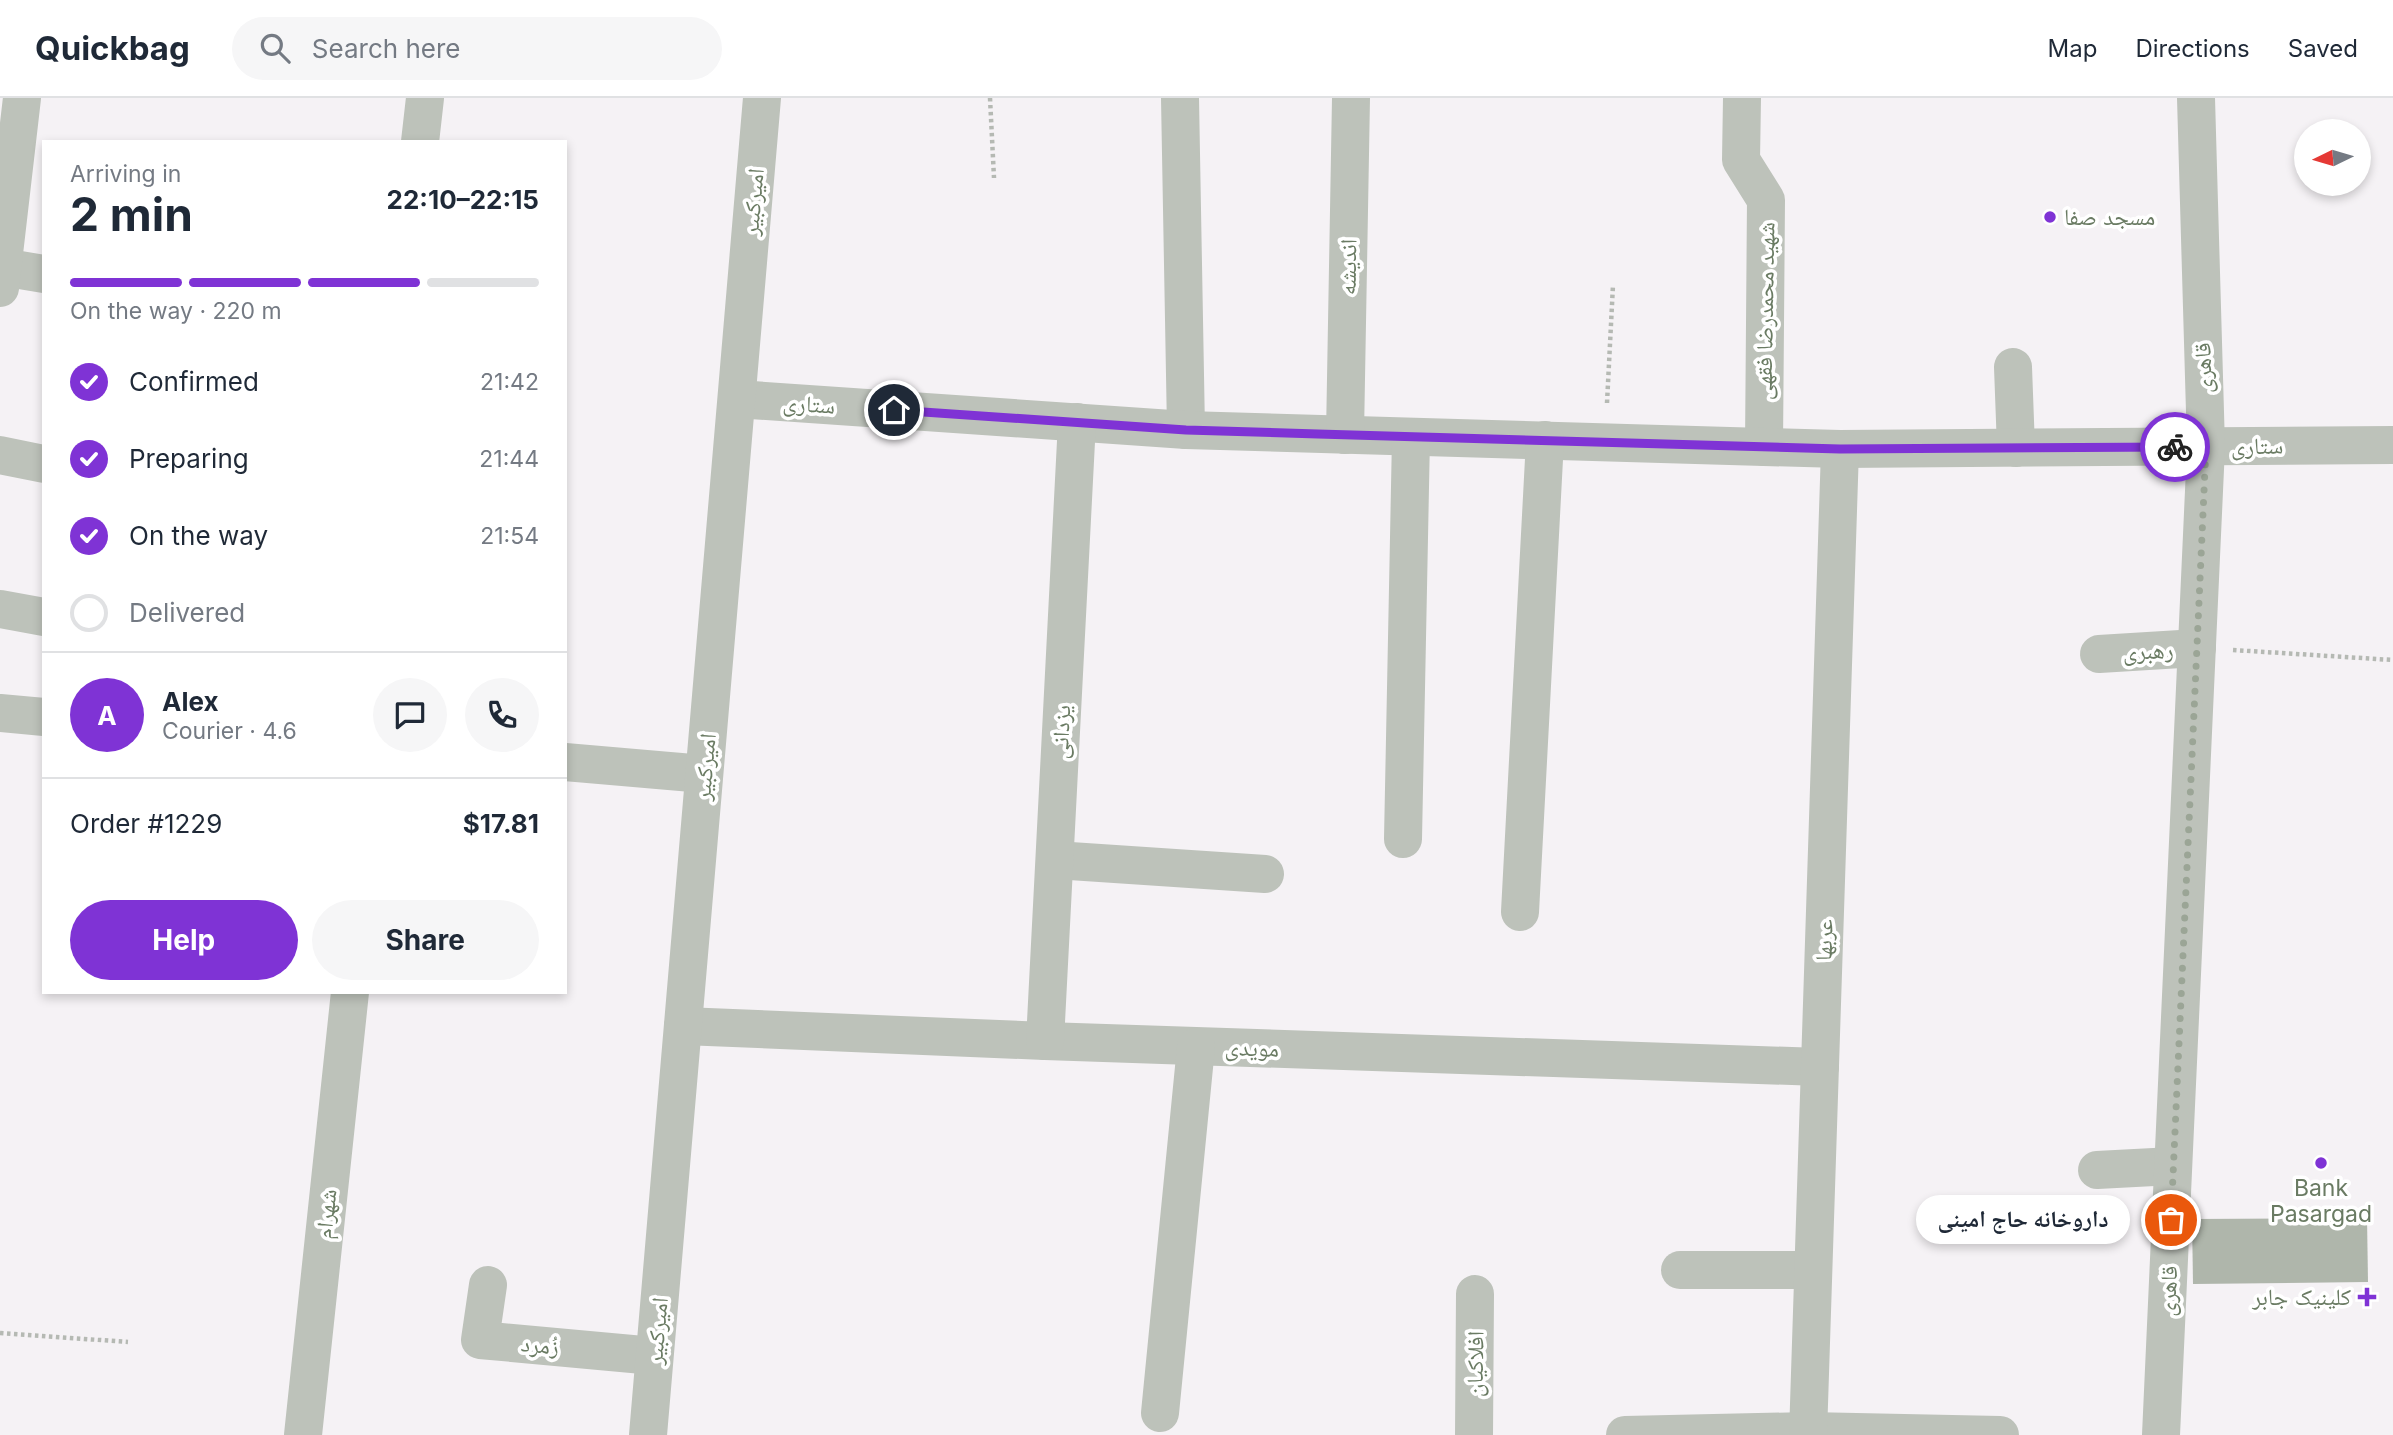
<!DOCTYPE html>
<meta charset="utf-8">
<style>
:root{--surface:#fff;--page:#f6f6f7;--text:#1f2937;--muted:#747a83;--line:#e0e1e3;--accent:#7f33d5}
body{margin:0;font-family:Inter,"Noto Naskh Arabic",sans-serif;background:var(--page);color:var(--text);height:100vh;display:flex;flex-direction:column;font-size:26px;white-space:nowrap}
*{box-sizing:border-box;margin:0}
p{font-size:23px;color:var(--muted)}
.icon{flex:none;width:38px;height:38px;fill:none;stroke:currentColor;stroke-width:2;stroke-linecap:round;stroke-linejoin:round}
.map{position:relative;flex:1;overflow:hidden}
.details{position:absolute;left:42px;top:42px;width:525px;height:854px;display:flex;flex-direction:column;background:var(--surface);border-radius:0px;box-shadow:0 4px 10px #0003}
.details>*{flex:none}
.needle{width:46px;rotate:265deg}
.tools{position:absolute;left:2294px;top:21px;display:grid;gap:14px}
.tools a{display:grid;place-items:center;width:77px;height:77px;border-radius:50%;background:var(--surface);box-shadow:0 4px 10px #0003;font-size:35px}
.pin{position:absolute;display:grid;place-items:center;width:60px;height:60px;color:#fff;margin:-30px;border:4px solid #fff;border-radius:50%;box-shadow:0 2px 7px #0007}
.courier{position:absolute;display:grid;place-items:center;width:70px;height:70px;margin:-35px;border:5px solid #7f33d5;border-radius:50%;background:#fff;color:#222;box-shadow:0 2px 9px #0007}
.bubble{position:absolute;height:49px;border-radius:24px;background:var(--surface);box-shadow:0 4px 10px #0003;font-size:23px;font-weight:700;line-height:49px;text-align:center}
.summary em{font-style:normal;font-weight:700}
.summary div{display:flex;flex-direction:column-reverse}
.summary{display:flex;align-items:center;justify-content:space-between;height:119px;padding:0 28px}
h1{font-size:46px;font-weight:700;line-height:52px}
.bar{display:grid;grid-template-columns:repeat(4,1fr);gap:10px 7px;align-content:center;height:84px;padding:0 28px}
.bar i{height:9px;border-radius:5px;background:var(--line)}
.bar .active{background:var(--accent)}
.bar p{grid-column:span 4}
.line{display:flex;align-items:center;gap:18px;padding:0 28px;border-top:2px solid var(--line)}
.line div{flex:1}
.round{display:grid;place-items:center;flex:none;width:74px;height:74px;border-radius:37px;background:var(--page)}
ol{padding:0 28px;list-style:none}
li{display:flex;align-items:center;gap:21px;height:77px}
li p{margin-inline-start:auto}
li .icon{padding:7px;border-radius:50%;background:var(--accent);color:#fff;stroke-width:4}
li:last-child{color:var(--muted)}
li i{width:38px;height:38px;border:4px solid var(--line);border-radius:50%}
.action{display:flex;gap:14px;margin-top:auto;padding:14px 28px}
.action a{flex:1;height:80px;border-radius:42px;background:var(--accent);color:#fff;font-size:28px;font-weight:700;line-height:80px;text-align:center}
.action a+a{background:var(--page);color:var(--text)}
header{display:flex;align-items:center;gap:42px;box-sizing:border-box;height:98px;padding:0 35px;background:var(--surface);border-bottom:2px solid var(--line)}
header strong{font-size:33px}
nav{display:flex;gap:38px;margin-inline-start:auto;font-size:24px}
.search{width:490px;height:63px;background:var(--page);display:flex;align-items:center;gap:18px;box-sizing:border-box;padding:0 24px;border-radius:38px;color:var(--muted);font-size:26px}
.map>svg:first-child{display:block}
.building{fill:#afb6ab}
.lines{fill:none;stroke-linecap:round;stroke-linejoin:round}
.path{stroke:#b5b9b3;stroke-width:4.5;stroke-dasharray:3.5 3.5;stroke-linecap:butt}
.minor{stroke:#bdc2ba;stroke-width:38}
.done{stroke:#9ba596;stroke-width:7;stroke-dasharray:0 12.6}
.route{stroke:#7f33d5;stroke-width:9}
.poi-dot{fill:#7f33d5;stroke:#fff;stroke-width:2.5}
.labels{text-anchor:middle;stroke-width:7;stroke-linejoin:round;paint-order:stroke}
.street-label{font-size:23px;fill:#6a7b63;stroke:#fff}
.poi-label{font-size:23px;fill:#6a7b63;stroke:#fff;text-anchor:start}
</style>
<header>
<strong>Quickbag</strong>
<div class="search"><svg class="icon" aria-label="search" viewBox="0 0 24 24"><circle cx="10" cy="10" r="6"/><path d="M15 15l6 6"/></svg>Search here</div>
<nav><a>Map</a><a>Directions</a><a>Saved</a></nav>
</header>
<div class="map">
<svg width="2393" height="1337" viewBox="0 0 2393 1337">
<rect width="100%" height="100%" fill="#f5f2f5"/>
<path class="building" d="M2367 1120 2368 1184 2193 1186 2192 1121Z"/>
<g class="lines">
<g class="path">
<path d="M990 0 994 80"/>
<path d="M1607 305 1613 187"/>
<path d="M2233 552 2393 562"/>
<path d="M0 1235 128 1244"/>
</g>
<g class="minor">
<path d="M1180 0 1186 332"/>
<path d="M1742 0 1741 62 1766 102 1764 349"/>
<path d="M420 44 425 0"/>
<path d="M2 169 44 176"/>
<path d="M0 190 22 0"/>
<path d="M2013 269 2016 350"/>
<path d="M737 301 1186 332 1764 349 1840 351 2393 347"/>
<path d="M1345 337 1351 0"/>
<path d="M0 357 44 366"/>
<path d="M0 511 44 519"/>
<path d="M2099 556 2197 550"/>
<path d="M0 615 44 619"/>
<path d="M565 664 704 676"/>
<path d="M1403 741 1411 339"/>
<path d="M1055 762 1265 776"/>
<path d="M1520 814 1545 342"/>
<path d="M683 928 1045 943 1820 969"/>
<path d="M1045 943 1077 324"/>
<path d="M2097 1072 2173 1068"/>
<path d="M1680 1172H1813"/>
<path d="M488 1187 480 1242 654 1258"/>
<path d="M1160 1315 1196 949"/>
<path d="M303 1337 350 894"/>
<path d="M648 1337 762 0"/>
<path d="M1474 1337 1475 1196"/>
<path d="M1625 1337 1808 1333 2000 1337"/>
<path d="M1808 1337 1840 351"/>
<path d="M2161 1337 2206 349 2196 0"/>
</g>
</g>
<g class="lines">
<path class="done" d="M2171 1122 2206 349H2175"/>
<path class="route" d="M894 312 1186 332 1318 336 1840 351 2175 349"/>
</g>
<g class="poi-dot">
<circle cx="2050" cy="119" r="7"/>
<circle cx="2321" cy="1065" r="7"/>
<path d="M2363.5 1188.5h7v7h7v7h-7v7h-7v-7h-7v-7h7z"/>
</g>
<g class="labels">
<g class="street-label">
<text transform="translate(753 104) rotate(-85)" y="8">امیرکبیر</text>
<text transform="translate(1348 169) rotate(-89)" y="8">اندیشه</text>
<text transform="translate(1765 213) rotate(-89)" y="8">شهید محمدرضا فقهی</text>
<text transform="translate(2203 270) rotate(-92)" y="8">قاهری</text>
<text transform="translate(809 306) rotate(4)" y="8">ستاری</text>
<text transform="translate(2257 348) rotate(-1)" y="8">ستاری</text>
<text transform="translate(2148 553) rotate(-3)" y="8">رهبری</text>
<text transform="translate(1061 634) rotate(-87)" y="8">یزدانی</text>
<text transform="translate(705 669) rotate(-85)" y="8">امیرکبیر</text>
<text transform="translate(1824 842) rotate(-88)" y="8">عربها</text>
<text transform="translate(1252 950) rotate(2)" y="8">مویدی</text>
<text transform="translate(326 1116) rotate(-84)" y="8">شهرام</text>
<text transform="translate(2168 1193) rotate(-87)" y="8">قاهری</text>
<text transform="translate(657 1233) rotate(-85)" y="8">امیرکبیر</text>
<text transform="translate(540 1247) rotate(5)" y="8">زُمرد</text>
<text transform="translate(1475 1266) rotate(-89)" y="8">افلاکیان</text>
</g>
<g class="poi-label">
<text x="2064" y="127">مسجد صفا</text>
<text x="2321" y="1098" text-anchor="middle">Bank<tspan x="2321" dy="26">Pasargad</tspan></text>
<text x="2351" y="1207" text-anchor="end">کلینیک جابر</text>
</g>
</g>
</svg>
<div class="tools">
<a><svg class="needle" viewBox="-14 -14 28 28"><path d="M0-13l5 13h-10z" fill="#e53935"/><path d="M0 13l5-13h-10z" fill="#747a83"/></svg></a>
</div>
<div class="pin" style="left:2171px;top:1122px;background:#ea580c"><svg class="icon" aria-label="bag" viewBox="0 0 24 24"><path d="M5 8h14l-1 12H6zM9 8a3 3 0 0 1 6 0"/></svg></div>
<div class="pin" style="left:894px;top:312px;background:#1f2937"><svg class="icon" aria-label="home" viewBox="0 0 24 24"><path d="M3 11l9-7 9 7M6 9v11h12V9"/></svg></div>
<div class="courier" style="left:2175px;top:349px"><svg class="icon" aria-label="bike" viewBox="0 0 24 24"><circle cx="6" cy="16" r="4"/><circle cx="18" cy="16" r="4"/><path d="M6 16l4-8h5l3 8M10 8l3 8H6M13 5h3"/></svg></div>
<div class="bubble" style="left:1916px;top:1097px;width:214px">داروخانه حاج امینی</div>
<section class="details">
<div class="summary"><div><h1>2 min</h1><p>Arriving in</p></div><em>22:10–22:15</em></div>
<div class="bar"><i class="active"></i><i class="active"></i><i class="active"></i><i></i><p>On the way · 220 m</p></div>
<ol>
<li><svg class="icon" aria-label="check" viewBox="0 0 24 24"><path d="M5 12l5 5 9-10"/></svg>Confirmed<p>21:42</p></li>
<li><svg class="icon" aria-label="check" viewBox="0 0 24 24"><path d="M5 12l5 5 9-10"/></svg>Preparing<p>21:44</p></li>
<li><svg class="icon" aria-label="check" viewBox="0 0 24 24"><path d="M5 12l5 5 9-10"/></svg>On the way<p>21:54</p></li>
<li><i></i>Delivered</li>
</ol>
<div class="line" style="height:126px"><b class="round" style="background:var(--accent);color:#fff">A</b><div><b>Alex</b><p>Courier · 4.6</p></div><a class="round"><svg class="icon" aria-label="chat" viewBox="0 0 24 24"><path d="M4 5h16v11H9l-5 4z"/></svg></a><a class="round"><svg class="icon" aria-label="phone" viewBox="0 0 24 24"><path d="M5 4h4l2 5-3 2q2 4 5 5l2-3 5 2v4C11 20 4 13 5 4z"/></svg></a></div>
<div class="line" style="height:91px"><div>Order #1229</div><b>$17.81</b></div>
<div class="action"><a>Help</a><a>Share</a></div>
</section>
</div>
